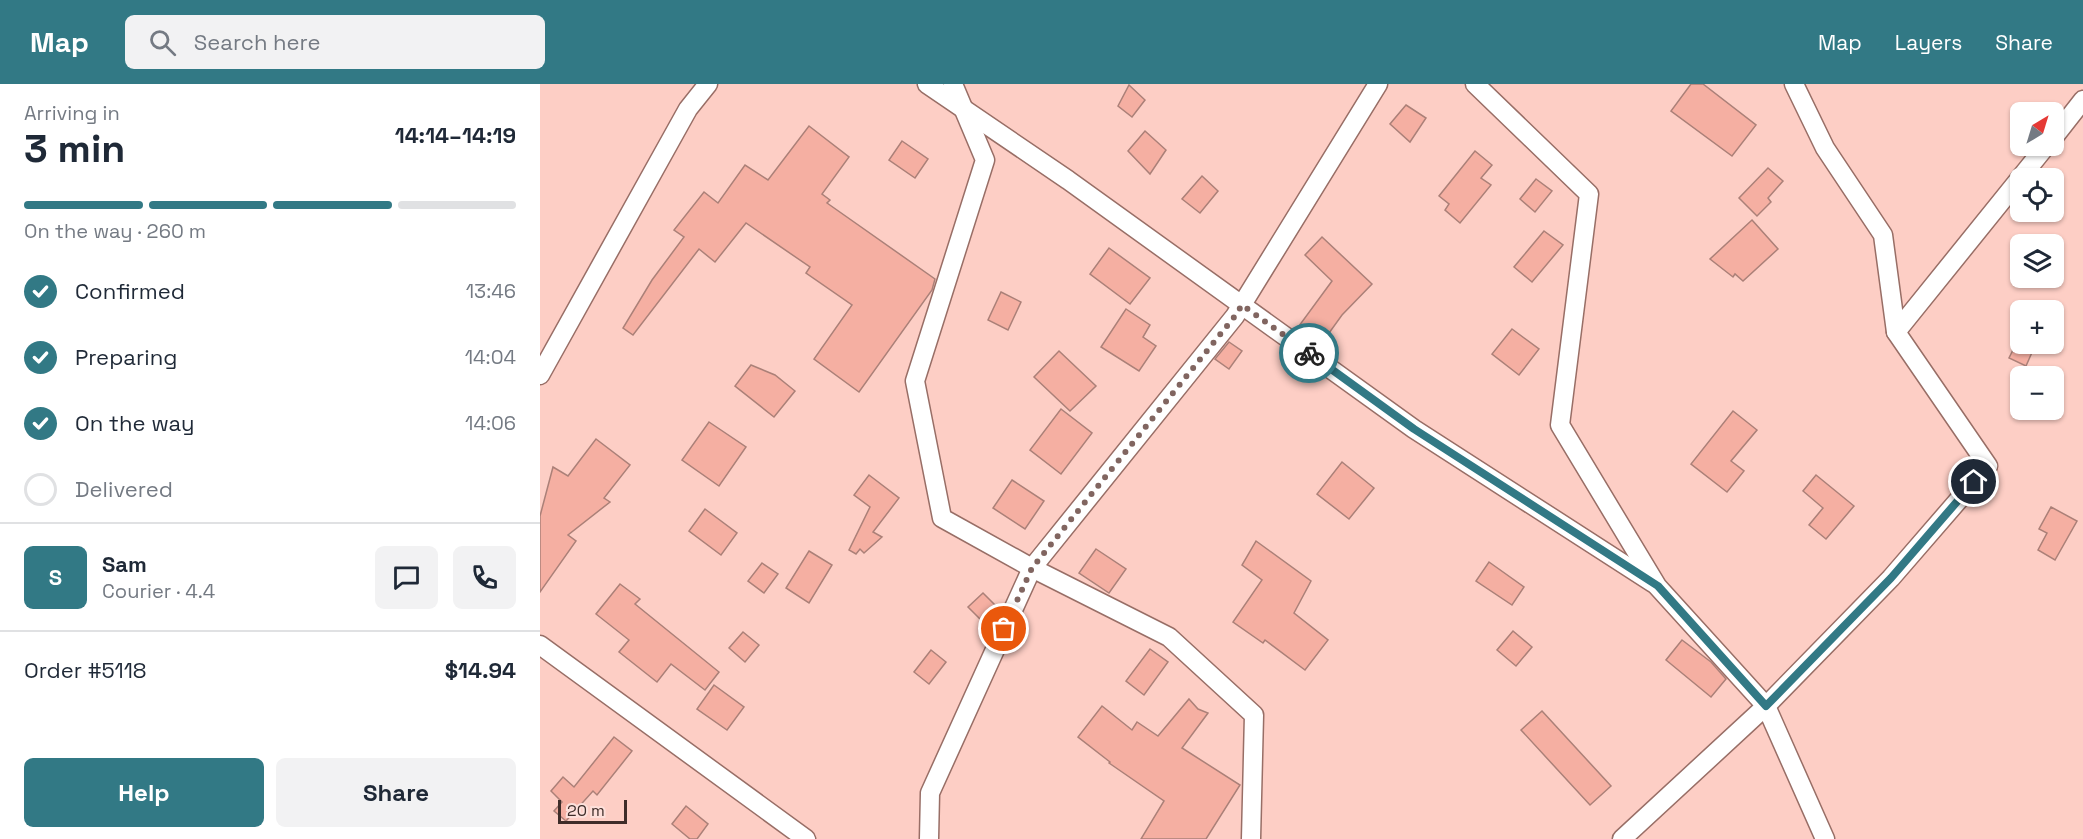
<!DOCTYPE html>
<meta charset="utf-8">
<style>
:root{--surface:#fff;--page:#f2f2f3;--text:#1f2937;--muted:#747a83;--line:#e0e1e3;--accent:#327985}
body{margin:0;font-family:"Space Grotesk",sans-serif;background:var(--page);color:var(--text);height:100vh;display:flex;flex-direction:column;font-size:22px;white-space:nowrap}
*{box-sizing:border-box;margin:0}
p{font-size:20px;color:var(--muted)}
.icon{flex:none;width:33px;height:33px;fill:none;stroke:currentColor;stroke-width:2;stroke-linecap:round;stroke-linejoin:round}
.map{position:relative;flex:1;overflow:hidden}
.sheet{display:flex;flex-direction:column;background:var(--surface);width:540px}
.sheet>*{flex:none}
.needle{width:39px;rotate:38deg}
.fabs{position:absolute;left:1470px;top:18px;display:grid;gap:12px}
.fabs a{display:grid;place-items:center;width:54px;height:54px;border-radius:9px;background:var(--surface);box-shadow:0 2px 4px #0004;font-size:30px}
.scale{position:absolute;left:18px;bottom:15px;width:69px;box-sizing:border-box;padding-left:6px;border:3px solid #3e2c29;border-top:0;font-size:16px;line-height:21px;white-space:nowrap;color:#3e2c29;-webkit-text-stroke:4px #fde0db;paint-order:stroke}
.pin{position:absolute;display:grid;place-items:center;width:51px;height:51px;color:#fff;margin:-26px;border:3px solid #fff;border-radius:50%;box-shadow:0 2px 6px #0007}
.courier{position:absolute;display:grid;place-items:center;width:60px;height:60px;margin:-30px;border:4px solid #327985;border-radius:50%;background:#fff;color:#222;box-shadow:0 2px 8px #0007}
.head em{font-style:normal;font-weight:800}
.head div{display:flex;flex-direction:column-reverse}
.head{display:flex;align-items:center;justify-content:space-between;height:102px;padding:0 24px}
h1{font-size:39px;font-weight:800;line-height:45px}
.bar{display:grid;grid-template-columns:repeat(4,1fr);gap:9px 6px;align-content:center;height:72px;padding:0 24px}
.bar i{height:8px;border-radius:4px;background:var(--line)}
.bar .active{background:var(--accent)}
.bar p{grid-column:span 4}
.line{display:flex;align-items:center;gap:15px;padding:0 24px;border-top:2px solid var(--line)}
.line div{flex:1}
.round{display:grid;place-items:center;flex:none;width:63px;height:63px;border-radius:9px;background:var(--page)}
ol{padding:0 24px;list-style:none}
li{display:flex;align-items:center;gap:18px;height:66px}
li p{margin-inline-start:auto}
li .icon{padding:6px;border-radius:50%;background:var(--accent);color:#fff;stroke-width:4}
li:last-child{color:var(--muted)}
li i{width:33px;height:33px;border:3px solid var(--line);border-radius:50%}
.button{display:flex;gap:12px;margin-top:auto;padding:12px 24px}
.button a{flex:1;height:69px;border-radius:9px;background:var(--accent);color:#fff;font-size:24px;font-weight:800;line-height:69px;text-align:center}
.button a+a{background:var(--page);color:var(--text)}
header{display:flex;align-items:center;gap:36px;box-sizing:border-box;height:84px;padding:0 30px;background:var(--accent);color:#fff}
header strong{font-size:28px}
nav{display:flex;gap:33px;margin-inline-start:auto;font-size:21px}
.search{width:420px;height:54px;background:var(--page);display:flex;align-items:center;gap:15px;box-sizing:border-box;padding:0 21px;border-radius:9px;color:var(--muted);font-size:22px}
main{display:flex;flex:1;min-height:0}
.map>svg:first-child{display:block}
.building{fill:#f5afa2;stroke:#ab8078;stroke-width:1.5}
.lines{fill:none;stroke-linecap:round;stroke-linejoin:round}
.minor-casing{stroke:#986e66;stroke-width:21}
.minor{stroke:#fff;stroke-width:18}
.done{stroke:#816560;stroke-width:6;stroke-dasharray:0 10.8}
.route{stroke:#327985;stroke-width:8}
</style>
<header>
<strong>Map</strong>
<div class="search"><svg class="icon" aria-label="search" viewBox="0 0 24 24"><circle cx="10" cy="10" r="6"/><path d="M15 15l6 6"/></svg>Search here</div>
<nav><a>Map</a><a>Layers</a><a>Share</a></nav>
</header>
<main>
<section class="sheet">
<div class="head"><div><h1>3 min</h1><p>Arriving in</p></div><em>14:14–14:19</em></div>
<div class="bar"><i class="active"></i><i class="active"></i><i class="active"></i><i></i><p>On the way · 260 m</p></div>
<ol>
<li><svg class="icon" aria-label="check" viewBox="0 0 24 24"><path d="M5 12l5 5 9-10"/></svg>Confirmed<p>13:46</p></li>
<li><svg class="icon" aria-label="check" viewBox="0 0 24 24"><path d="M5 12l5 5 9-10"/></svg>Preparing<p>14:04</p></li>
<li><svg class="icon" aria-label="check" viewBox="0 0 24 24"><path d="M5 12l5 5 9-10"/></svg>On the way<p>14:06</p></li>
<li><i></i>Delivered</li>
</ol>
<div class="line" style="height:108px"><b class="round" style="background:var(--accent);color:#fff">S</b><div><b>Sam</b><p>Courier · 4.4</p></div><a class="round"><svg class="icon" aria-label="chat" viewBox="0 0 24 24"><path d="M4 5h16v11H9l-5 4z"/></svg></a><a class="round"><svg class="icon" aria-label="phone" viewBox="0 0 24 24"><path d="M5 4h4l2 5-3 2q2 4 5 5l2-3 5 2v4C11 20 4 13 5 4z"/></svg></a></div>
<div class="line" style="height:78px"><div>Order #5118</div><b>$14.94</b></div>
<div class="button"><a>Help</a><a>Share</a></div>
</section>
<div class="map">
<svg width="1543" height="755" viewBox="0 0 1543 755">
<rect width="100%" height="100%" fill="#fdcec5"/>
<g class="building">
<path d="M1151 0H1163L1216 41 1192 72 1131 27Z"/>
<path d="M589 1 605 16 592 33 578 22Z"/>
<path d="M866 21 886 34 870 58 850 40Z"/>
<path d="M269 42 309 73 282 110 290 116 287 119 395 195 392 206 319 308 274 275 312 221 266 189 270 183 206 139 175 178 159 165 93 251 83 244 112 196 144 153 134 146 164 108 178 119 205 81 228 96Z"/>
<path d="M605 47 626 66 610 90 588 67Z"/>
<path d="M362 57 388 75 375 94 349 76Z"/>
<path d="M935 67 952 81 941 94 951 101 920 139 905 126 909 120 899 112Z"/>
<path d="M1228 84 1243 97 1228 114 1231 118 1217 132 1199 114Z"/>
<path d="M662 92 678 107 660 129 642 115Z"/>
<path d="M996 95 1012 107 995 128 980 115Z"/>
<path d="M1212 136 1238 165 1203 197 1195 190 1193 193 1170 175Z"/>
<path d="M1004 147 1023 161 992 198 974 183Z"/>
<path d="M782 153 832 200 802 231 779 263 756 246 792 197 765 171Z"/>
<path d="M569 164 610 194 590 220 550 190Z"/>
<path d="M461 208 481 218 468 246 448 236Z"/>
<path d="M586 225 610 241 603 253 616 262 599 287 561 263Z"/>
<path d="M972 245 999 265 979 291 952 270Z"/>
<path d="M689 258 702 267 689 285 675 275Z"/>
<path d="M1477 258 1493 266 1486 282 1469 274Z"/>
<path d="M519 267 556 302 530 327 494 293Z"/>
<path d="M211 281 235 291 255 307 234 333 195 302Z"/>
<path d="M521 325 552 349 521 390 490 366Z"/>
<path d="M1193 327 1217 346 1191 377 1204 387 1187 408 1151 380Z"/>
<path d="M169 338 206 363 179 402 142 376Z"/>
<path d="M56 355 90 381 64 414 70 418 28 451 36 457 0 508V432L13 383 28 392Z"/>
<path d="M802 378 834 404 809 435 777 410Z"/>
<path d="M329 391 359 414 333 448 342 453 324 469 320 465 316 470 309 466 330 423 314 411Z"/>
<path d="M1276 391 1314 422 1286 455 1269 441 1283 424 1263 407Z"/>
<path d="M472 396 504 417 485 445 453 424Z"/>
<path d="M1511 423 1537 437 1515 476 1498 466 1507 449 1499 445Z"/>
<path d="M165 425 197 449 181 471 149 447Z"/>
<path d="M716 457 771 497 754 529 788 556 765 586 725 556 723 559 693 538 722 496 702 481Z"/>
<path d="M556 465 586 485 569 509 539 489Z"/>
<path d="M269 467 292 481 269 519 246 504Z"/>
<path d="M949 478 984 503 972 521 936 497Z"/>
<path d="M222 479 238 490 224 509 208 497Z"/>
<path d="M80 500 100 515 95 520 179 588 165 606 131 580 117 598 79 568 89 556 56 530Z"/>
<path d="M443 509 458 524 443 538 428 523Z"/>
<path d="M973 547 992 563 976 582 957 566Z"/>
<path d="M203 548 219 561 205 578 189 564Z"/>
<path d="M1142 556 1171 578 1186 595 1171 613 1126 576Z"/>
<path d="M610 565 628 578 604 611 586 597Z"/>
<path d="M391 566 406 578 389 600 374 588Z"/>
<path d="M174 601 204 623 187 646 157 625Z"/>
<path d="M649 615 658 625 668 629 642 664 700 701 666 755H601L624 717 569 679 570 678 538 653 562 622 592 646 597 638 618 652Z"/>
<path d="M1002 627 1071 702 1050 721 981 646Z"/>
<path d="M74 653 92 667 57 711 53 707 26 737 14 727 22 718 11 707 23 693 34 703Z"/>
<path d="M146 722 168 740 157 755H150L132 740Z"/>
</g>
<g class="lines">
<defs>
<g id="minor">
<path d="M387 0 528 96 874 345 1113 499"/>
<path d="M413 0 445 76 375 297 402 434 492 484 629 553 714 631 711 755"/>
<path d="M935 0 1049 110 1020 341 1117 502 1226 622 1285 755"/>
<path d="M1514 53 1543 16"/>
<path d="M1356 248 1506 62"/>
<path d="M0 291 148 25 168 0"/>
<path d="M0 561 266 755"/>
<path d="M389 755 390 709 492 484 695 232 838 0"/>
<path d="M1082 755 1226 622 1351 494 1448 382 1356 248 1343 151 1285 64 1254 0"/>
</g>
</defs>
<use href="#minor" class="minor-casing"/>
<use href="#minor" class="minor"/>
</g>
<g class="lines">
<path class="done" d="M464 545 492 484 695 232 702 221 769 269"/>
<path class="route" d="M769 269 874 345 1118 502 1226 622 1351 494 1434 398"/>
</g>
</svg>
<div class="fabs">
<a><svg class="needle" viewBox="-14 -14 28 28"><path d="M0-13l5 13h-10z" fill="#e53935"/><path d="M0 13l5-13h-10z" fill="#747a83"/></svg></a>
<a><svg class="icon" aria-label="locate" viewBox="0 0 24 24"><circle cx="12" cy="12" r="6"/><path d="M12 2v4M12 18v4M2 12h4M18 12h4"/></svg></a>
<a><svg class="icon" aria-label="layers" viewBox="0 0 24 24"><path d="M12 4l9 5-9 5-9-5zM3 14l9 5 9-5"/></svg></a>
<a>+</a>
<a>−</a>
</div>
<div class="scale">20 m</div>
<div class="pin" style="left:464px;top:545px;background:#ea580c"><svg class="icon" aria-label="bag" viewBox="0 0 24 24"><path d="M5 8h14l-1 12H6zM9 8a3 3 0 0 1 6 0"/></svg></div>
<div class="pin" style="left:1434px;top:398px;background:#1f2937"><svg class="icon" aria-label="home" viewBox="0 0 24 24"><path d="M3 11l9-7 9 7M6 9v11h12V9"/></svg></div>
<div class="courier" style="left:769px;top:269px"><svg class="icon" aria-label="bike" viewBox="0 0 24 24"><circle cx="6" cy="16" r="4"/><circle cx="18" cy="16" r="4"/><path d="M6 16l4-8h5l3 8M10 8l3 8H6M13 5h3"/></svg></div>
</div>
</main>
